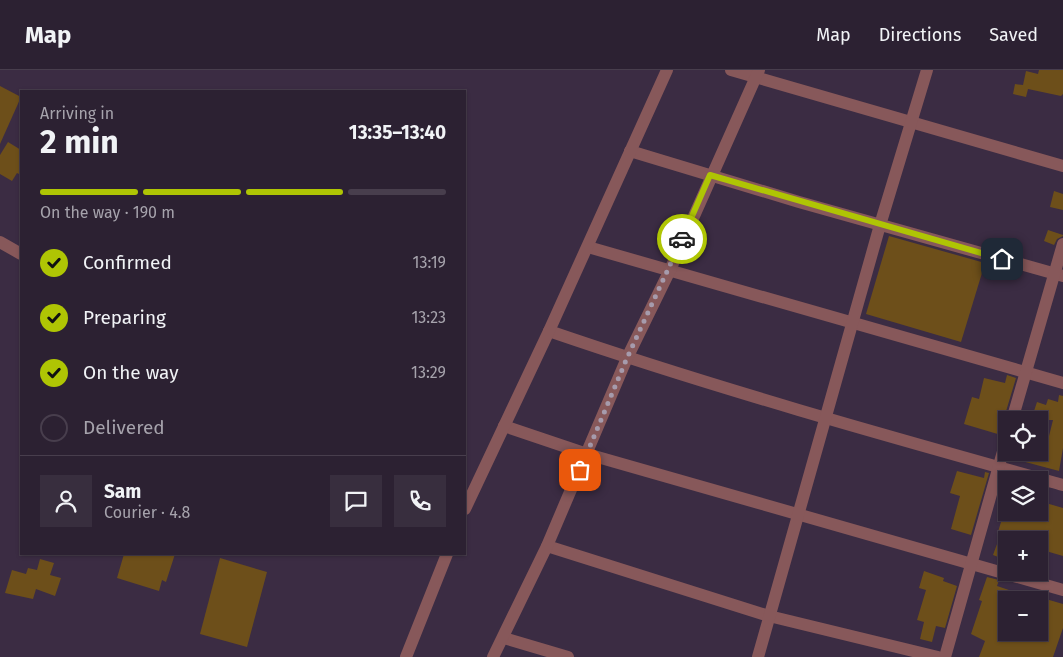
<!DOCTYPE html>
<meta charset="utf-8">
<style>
:root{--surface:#2c2132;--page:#382e3e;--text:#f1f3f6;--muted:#a6a3ac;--line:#483e4d;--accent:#afc504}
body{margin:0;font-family:"Fira Sans",sans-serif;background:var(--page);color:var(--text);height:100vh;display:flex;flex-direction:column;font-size:19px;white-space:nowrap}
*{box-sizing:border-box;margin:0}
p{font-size:16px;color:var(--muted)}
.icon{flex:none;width:28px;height:28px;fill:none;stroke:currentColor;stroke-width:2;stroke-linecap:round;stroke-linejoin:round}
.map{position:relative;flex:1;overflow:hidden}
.side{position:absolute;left:20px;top:20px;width:446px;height:465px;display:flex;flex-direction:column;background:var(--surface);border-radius:0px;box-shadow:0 1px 4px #0004,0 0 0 1px var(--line)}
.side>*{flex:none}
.buttons{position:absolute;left:998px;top:341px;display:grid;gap:10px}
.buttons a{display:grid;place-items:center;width:50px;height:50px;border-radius:0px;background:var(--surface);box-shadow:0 1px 4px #0004,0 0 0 1px var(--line);font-size:25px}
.pin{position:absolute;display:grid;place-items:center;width:42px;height:42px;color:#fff;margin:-21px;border-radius:10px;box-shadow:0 2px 8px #0006}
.courier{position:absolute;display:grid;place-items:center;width:50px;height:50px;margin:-25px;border:4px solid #afc504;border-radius:50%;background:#fff;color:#222;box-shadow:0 1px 6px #0007}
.headline em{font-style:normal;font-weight:700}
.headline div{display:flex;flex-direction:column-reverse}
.headline{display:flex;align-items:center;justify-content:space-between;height:85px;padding:0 20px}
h1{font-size:32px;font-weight:700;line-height:38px}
.bar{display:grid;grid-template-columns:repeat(4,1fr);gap:8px 5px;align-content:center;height:60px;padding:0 20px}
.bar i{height:6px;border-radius:4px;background:var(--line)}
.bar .on{background:var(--accent)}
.bar p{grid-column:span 4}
.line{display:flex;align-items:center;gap:12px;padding:0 20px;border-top:1px solid var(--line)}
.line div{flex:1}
.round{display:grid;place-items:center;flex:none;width:52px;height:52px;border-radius:0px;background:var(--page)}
ol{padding:0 20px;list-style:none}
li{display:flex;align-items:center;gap:15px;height:55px}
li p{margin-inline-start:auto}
li .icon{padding:5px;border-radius:50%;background:var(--accent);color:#111;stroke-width:4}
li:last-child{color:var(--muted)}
li i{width:28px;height:28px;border:2px solid var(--line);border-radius:50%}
header{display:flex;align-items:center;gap:30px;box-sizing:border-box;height:70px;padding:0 25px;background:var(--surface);border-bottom:1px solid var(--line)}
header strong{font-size:24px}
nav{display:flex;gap:28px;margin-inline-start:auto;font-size:18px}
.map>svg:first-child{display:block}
.building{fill:#6d4f1a}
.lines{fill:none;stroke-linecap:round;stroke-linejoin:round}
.minor{stroke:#87585a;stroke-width:12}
.tertiary{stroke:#87585a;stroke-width:12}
.done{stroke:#a69bac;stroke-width:5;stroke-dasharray:0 9}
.route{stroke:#afc504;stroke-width:6}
</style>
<header>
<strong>Map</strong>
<nav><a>Map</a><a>Directions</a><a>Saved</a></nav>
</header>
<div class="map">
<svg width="1063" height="587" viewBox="0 0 1063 587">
<rect width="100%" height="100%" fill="#3b2c43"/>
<g class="building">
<path d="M1039 0H1063V24L1061 26 1028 19 1026 27 1013 24 1015 14 1023 15 1026 1 1038 4Z"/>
<path d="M0 16 21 27 0 74Z"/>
<path d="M8 72 21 80V105L17 103 12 111 0 104V85Z"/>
<path d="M1054 121 1063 124V140L1050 137Z"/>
<path d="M1048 160 1063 165V166L1057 169 1054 175 1044 171Z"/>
<path d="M889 166 985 193 961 272 866 244Z"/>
<path d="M1007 305 1016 308 1004 348 1006 363 1001 365 964 354 972 327 979 329 984 308 1005 313Z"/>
<path d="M1059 325 1063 326V378L1059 401 1010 388 1011 382H1030L1044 386 1053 350H1031L1037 332 1046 335 1048 329 1058 332Z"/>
<path d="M957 401 984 408 985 402 989 403 971 465 951 459 960 426 950 423Z"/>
<path d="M1039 431 1063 438V486L1039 479 1041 470H1006V490L993 485 1001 463 998 462 1004 442H1039Z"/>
<path d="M124 484H175L166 512 162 510 159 521 117 508Z"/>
<path d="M220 488 267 502 247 577 200 564Z"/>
<path d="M40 489 54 493 50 505 61 508 55 526 36 519 33 529 5 523 12 500 26 504 28 498 37 500Z"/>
<path d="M924 501 944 508 943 511 957 516 945 558 936 556 932 572 920 569 924 552 917 550 926 520 919 518Z"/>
<path d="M987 507 999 510 997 516 1033 528 1006 530V562H1022L1039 567V527L1063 534V558L1053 587H979L985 571 971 564 982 531 979 530Z"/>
</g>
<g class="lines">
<g class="minor">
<path d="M731 0 1063 96"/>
<path d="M630 81 799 132 1063 206"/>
<path d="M588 177 1063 313"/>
<path d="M549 261C718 319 891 367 1063 415"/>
<path d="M1012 350 1063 174"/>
<path d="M504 356 587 384 1063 520"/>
<path d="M547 476 769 546 938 587"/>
<path d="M504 568 568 587"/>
<path d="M493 587 547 476 627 288 670 200 759 0"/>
<path d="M758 587 880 155 927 0"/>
<path d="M945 587 1006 371"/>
</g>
<g class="tertiary">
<path d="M0 172 21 184"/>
<path d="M465 439 549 261 667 0"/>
<path d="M406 587 447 484"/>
</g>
</g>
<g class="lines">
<path class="done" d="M580 400 627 288 682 169"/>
<path class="route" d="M682 169 710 105 1002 189"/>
</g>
</svg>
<div class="buttons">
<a><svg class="icon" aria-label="locate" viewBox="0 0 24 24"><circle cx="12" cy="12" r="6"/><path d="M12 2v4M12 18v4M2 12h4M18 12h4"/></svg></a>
<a><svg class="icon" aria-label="layers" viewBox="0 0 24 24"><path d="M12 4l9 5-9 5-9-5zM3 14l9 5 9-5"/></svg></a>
<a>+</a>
<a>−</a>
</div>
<div class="pin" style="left:580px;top:400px;background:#ea580c"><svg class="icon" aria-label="bag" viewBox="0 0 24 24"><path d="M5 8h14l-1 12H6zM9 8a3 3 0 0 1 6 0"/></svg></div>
<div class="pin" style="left:1002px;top:189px;background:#1f2937"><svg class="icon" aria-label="home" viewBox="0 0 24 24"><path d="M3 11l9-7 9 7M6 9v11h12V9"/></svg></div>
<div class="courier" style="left:682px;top:169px"><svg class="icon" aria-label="car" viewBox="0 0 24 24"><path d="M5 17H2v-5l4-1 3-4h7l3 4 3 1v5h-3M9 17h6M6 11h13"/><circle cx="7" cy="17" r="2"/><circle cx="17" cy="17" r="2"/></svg></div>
<section class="side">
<div class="headline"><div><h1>2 min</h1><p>Arriving in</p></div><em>13:35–13:40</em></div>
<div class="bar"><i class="on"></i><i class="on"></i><i class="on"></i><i></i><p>On the way · 190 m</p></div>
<ol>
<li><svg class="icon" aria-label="check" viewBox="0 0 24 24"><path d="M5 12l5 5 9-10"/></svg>Confirmed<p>13:19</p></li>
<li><svg class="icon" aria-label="check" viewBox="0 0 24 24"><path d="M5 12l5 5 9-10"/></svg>Preparing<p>13:23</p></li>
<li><svg class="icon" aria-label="check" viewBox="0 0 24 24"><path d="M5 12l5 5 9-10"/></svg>On the way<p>13:29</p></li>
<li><i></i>Delivered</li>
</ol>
<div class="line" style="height:90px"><a class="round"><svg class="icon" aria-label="person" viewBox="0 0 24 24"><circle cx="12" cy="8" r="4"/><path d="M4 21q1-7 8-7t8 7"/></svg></a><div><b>Sam</b><p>Courier · 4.8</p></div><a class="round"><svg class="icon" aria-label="chat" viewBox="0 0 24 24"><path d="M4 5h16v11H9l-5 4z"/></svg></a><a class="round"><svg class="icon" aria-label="phone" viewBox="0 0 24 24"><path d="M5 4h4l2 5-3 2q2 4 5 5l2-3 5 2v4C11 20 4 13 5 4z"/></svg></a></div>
</section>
</div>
